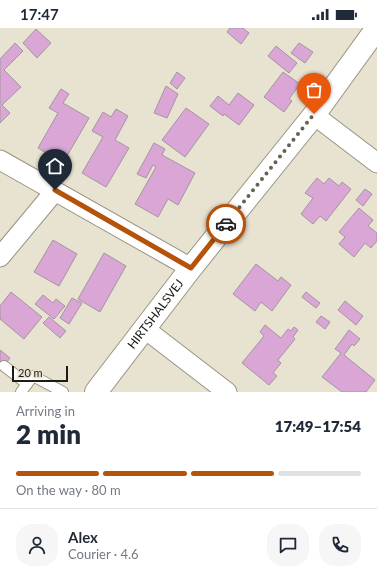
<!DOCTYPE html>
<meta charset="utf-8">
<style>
:root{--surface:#fff;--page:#f6f6f7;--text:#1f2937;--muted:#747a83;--line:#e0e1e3;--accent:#b45309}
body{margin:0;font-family:Lato,sans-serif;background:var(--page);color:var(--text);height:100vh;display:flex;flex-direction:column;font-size:15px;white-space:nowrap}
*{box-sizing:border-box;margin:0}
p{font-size:13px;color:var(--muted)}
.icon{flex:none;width:22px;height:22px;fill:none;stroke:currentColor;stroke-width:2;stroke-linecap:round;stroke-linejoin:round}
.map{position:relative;height:364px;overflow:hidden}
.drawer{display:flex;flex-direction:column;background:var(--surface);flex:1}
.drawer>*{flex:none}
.scale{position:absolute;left:12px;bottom:10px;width:56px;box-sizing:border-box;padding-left:4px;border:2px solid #1d1b15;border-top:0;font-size:11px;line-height:14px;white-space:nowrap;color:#1d1b15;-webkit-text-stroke:3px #e8e2d0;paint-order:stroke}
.pin{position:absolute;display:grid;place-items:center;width:34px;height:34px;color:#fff;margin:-41px -17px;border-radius:50% 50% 50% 0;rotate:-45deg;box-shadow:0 0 4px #0007}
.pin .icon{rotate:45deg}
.courier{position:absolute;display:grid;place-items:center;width:40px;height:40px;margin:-20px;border:3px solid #b45309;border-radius:50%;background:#fff;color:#222;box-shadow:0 1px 5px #0007}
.headline em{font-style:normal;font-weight:800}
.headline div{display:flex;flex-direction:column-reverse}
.headline{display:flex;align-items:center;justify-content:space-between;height:68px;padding:0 16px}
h1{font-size:26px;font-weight:800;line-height:30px}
.bar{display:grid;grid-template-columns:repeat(4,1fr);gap:6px 4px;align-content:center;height:48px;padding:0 16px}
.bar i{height:5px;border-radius:3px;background:var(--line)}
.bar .active{background:var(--accent)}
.bar p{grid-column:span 4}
.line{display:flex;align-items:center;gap:10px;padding:0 16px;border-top:1px solid var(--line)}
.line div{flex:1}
.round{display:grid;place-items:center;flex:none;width:42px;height:42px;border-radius:16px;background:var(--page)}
.status{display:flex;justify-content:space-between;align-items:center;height:28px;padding:0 20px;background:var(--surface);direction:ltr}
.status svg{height:11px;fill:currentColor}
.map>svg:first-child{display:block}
.building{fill:#d9a6d5;stroke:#a495a2}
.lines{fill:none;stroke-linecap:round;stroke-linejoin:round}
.lane-casing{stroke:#999483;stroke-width:12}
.street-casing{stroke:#999483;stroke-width:21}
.secondary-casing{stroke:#999483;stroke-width:24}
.lane{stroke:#fff;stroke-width:10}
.street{stroke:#fff;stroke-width:19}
.secondary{stroke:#fff;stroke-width:22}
.done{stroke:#646156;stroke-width:4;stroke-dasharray:0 7.2}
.route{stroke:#b45309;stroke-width:5}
.labels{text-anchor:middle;stroke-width:3;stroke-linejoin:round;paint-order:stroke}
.street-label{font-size:12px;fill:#1d1b15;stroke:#e8e2d0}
</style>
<div class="status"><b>17:47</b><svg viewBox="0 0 49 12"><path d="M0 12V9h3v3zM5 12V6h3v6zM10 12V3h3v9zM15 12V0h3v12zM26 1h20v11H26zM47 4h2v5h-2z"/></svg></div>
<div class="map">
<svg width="377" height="364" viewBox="0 0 377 364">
<rect width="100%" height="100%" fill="#e8e2d0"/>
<g class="building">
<path d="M230 0H243L249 5 241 16 227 4Z"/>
<path d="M36 1 51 15 37 30 23 15Z"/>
<path d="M15 15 23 23 4 42 21 59 2 77 10 85 0 95V31Z"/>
<path d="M299 15 313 24 305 35 291 25Z"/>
<path d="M276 18 297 35 289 45 268 28Z"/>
<path d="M177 44 185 50 177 61 170 55Z"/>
<path d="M283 44 300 56 289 71 292 73 284 84 264 69Z"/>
<path d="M166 58 178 66 167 90 154 85Z"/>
<path d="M61 61 69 66 63 75 89 90 63 135 38 120 58 85 49 80Z"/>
<path d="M238 65 254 77 239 97 224 86 223 88 210 78 218 68 229 77Z"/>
<path d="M186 80 209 96 185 129 162 112Z"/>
<path d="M116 81 128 88 115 112 129 120 106 159 82 145 103 109 92 103 103 84 111 89Z"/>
<path d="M154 115 165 121 162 127 195 145 178 177 168 171 158 189 135 176 156 139 153 137 146 150 137 146Z"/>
<path d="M317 150 324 156 329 150 339 158 342 154 351 161 326 193 320 188 313 196 301 186 313 170 305 165Z"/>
<path d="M365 161 372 166 363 178 356 172Z"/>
<path d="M359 180 373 192 368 198 377 205V213L371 220 365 215 354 229 339 216 345 209 339 204Z"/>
<path d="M53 212 77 226 59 258 34 244Z"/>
<path d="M104 225 126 238 100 284 78 271Z"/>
<path d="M256 236 278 253 281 249 291 257 272 283 261 274 255 283 233 266Z"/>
<path d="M11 264 42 289 24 311 0 291V278Z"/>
<path d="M306 264 320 275 316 280 302 269Z"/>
<path d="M43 267 53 275 56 271 65 278 54 291 35 276Z"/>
<path d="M72 270 82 275 69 296 60 290Z"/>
<path d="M345 273 363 288 356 297 338 282Z"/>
<path d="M321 288 330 294 325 301 316 294Z"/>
<path d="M49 289 66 303 60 310 43 295Z"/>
<path d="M265 297 281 310 288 301 291 303 294 299 298 302 293 309 295 311 278 332 281 335 273 345 277 348 269 357 242 335 264 308 260 304Z"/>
<path d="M349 302 360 311 354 318 352 316 344 327 375 352 366 364H342L322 349 341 325 335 321Z"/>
<path d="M0 322 10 330 0 343Z"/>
</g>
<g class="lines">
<defs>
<g id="lane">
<path d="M4 338 27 356"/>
<path d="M21 364 33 348 63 364"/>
</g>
<g id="street">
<path d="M314 87 377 135"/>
<path d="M0 132 191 240"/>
<path d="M0 229 55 163"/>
<path d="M145 301 227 364"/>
</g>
<g id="secondary">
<path id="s1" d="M96 364 191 240 314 87 377 0"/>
</g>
</defs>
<use href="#lane" class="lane-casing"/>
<use href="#street" class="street-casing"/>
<use href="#secondary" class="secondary-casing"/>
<use href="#lane" class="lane"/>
<use href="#street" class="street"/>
<use href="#secondary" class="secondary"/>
</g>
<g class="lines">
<path class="done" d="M226 196 314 86"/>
<path class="route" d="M55 162 191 240 226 196"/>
</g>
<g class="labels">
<g class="street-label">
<text dy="4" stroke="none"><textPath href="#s1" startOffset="98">HIRTSHALSVEJ</textPath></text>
</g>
</g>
</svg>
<div class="scale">20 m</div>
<div class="pin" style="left:314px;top:86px;background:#ea580c"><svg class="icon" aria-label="bag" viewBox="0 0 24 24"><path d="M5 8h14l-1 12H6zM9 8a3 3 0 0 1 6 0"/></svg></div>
<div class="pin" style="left:55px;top:162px;background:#1f2937"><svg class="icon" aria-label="home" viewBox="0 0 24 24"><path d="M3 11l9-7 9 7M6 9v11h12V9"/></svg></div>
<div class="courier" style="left:226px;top:196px"><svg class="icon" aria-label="car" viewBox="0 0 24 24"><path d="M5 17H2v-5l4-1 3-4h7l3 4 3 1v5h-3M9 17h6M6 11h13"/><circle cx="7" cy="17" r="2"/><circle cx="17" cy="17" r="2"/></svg></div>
</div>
<section class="drawer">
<div class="headline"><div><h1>2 min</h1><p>Arriving in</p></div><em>17:49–17:54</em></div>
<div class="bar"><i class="active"></i><i class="active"></i><i class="active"></i><i></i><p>On the way · 80 m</p></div>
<div class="line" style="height:72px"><a class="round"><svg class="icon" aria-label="person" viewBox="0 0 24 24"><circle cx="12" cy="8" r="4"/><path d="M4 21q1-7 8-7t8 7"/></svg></a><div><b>Alex</b><p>Courier · 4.6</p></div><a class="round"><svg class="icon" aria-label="chat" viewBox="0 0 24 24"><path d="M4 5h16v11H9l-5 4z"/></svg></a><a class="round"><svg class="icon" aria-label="phone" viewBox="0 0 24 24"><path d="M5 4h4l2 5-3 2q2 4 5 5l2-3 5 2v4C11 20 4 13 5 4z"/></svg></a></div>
</section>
